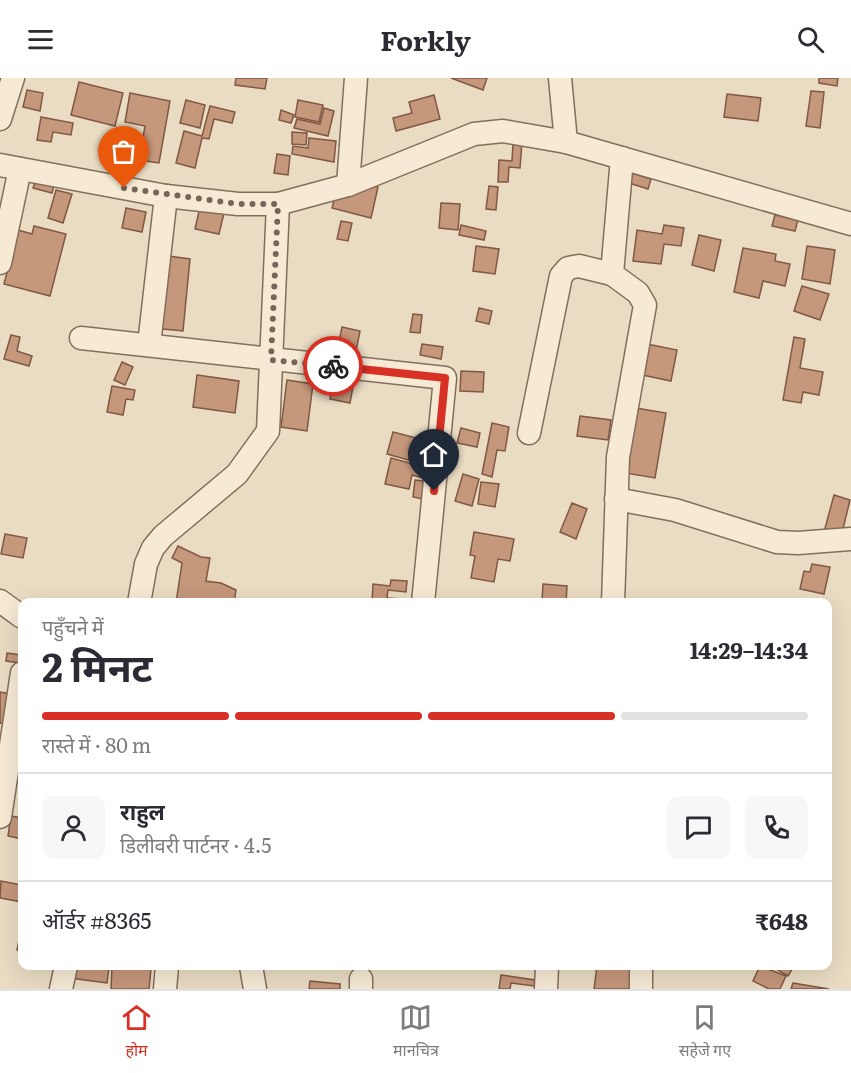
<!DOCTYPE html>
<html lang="hi">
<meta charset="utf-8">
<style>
:root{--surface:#fff;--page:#f7f7f7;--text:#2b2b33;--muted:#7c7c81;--line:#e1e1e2;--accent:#d93025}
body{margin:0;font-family:Literata,"Noto Sans Devanagari",serif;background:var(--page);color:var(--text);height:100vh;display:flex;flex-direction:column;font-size:22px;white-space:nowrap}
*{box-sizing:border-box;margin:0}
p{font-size:20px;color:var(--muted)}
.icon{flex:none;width:33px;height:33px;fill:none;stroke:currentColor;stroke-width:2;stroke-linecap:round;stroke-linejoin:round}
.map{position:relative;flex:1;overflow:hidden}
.sheet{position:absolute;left:18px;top:520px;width:814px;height:372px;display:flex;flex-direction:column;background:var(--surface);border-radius:12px;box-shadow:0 6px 24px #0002}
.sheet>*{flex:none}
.pin{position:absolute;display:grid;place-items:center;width:51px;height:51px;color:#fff;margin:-62px -26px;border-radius:50% 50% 50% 0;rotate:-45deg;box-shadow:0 0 6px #0007}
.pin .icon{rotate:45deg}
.courier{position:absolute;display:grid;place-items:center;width:60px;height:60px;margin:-30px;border:4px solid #d93025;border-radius:50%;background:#fff;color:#222;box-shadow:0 2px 8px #0007}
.head em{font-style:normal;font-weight:700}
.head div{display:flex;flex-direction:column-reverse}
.head{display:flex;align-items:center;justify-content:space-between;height:102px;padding:0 24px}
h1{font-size:39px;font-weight:700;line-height:45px}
.bar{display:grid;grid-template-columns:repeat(4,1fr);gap:9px 6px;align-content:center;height:72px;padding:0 24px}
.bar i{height:8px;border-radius:4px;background:var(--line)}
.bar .active{background:var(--accent)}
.bar p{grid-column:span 4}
.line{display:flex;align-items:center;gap:15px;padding:0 24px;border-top:2px solid var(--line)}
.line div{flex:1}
.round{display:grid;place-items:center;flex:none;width:63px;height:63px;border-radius:12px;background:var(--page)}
header{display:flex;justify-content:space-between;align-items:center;height:78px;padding:0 24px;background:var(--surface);font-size:27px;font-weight:700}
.menu{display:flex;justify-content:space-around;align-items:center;height:84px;border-top:2px solid var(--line);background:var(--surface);font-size:16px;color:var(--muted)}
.menu a{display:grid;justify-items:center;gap:3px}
.menu .active{color:var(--accent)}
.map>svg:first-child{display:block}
.building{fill:#c5977b;stroke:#805843;stroke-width:1.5}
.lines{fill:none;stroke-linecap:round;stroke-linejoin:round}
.street-casing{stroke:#836e5b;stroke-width:25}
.street{stroke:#f6ead5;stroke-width:22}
.done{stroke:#746658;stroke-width:6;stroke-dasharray:0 10.8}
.route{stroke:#d93025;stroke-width:8}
</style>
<header><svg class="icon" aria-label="menu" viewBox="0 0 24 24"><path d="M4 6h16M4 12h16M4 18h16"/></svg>Forkly<svg class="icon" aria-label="search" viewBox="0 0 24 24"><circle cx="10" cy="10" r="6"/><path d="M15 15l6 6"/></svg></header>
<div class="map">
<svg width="851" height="911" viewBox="0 0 851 911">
<rect width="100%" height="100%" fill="#eadcc3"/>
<g class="building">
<path d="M236 0H267L265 11 235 7Z"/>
<path d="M451 0H487L483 12Z"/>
<path d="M819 0H838L837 8 819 5Z"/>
<path d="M79 4 123 15 115 48 71 37Z"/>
<path d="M27 12 43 15 40 33 23 29Z"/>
<path d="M811 13 824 14 820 50 806 48Z"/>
<path d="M130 15 170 23 159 85 139 82 145 48 125 44Z"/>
<path d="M727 16 761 20 758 43 724 39Z"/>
<path d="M434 17 440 41 396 53 393 40 412 35 409 24Z"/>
<path d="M186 22 205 27 200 50 180 45Z"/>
<path d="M298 22 323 27 319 44 295 39Z"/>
<path d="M210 28 235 34 232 45 214 41 209 61 202 60 195 90 176 85 184 53 202 58Z"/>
<path d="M324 30 334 33 328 58 294 50 297 41 320 46Z"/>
<path d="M281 32 294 37 291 45 279 42Z"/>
<path d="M41 39 73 45 71 57 53 54 51 64 37 62Z"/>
<path d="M115 51 133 58 126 74 109 67Z"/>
<path d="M292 54 307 55 306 67 292 66Z"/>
<path d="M309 60 336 63 334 84 292 76 293 68 308 70Z"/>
<path d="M513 64H522L520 90 509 89 508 104H498L499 82 512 83Z"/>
<path d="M277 76 290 78 288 97 274 95Z"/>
<path d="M632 95 651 101 648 111 629 105Z"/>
<path d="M38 96 56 100 52 115 33 110Z"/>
<path d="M358 104 378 109 371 140 332 130 337 111Z"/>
<path d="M489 108 498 109 496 132 486 131Z"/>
<path d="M56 112 72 116 63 145 48 140Z"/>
<path d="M441 125 460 126 458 152 439 150Z"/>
<path d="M200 129 224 135 219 156 195 151Z"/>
<path d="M126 130 146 134 142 154 122 150Z"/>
<path d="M775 137 798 142 795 153 772 148Z"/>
<path d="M341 143 352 145 348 163 337 161Z"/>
<path d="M461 147 486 153 484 162 459 157Z"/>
<path d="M664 147 684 150 681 168 664 166 661 186 633 183 637 152 662 156Z"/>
<path d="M34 148 66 156 50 218 4 206 18 152 32 156Z"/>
<path d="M699 157 721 162 714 193 692 187Z"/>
<path d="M476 168 499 171 495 196 473 193Z"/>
<path d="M807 168 835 172 830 206 802 201Z"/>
<path d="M743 170 776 176 775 183 790 186 785 208 763 203 759 220 734 214Z"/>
<path d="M161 177 190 181 183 253 153 250Z"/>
<path d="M802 208 829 216 820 242 794 233Z"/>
<path d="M479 230 492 233 489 246 476 243Z"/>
<path d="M413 236 422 237 420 255 410 254Z"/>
<path d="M342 249 360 253 355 278 337 274Z"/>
<path d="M11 257 20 259 17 273 32 278 29 288 4 281Z"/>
<path d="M794 259 805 261 800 290 823 294 819 317 803 314 801 325 783 322Z"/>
<path d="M642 265 677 272 671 303 637 296Z"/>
<path d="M422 266 443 269 441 281 420 277Z"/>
<path d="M122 284 133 289 125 307 114 302Z"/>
<path d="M461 293 484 294 483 314 460 313Z"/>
<path d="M197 297 239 303 235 335 193 329Z"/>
<path d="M334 299 354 303 350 325 330 321Z"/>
<path d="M287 302 313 306 307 353 281 349Z"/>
<path d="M112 308 135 312 133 322 126 321 123 337 107 334Z"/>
<path d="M630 329 666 335 655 400 619 394Z"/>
<path d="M580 338 611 342 608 362 577 358Z"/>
<path d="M492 345 509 349 505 373 497 372 492 399 482 396Z"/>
<path d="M461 350 480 355 477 369 457 365Z"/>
<path d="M393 354 424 362 421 371 430 374 426 387 387 376Z"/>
<path d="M391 380 428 390 426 401 412 397 409 411 385 406Z"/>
<path d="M463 396 479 401 472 428 455 423Z"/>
<path d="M415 402 431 404 428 422 413 419Z"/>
<path d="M481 404 499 406 495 429 478 426Z"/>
<path d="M834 417 850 422 841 459 824 454Z"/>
<path d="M572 425 587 431 576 461 560 454Z"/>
<path d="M474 454 514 461 510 483 498 481 494 504 471 500 475 478 470 477Z"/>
<path d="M5 456 27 460 23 480 1 476Z"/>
<path d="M178 468 201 479 210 480 206 503 221 505 236 512 234 525H176L182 485 172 480Z"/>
<path d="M812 486 830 489 824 516 800 511 804 493 810 494Z"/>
<path d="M391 502 407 503 406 514 388 512 387 520 402 521 401 525H372L373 506 390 508Z"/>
<path d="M543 506 567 508 566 525 542 524Z"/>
<path d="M7 575 21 577 20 585 6 583Z"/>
<path d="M0 614 15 617 9 647 0 645Z"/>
<path d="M11 738 22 740V761L8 758Z"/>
<path d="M1 803 22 807V824L0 820Z"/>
<path d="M21 852 22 853V873L17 872Z"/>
<path d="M72 888H106L109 890 107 905 70 900Z"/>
<path d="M597 888H635L631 911H594Z"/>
<path d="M760 888 786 898 780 911H769L753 903Z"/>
<path d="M771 888H794L788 898Z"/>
<path d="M112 889 151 891 149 911H111Z"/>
<path d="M501 897 535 902 534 908 511 905 510 911H499Z"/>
<path d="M310 903 340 906V911H309Z"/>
<path d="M793 905 829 911H791Z"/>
</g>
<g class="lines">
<defs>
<g id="street">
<path d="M560 0 566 64"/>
<path d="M0 41 13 0"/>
<path d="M0 87 166 118 238 126H278L348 107 474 56 503 53 566 64 851 146"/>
<path d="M348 107 356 0"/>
<path d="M0 185 20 91"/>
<path d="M81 260 445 300 423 525"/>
<path d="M149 267 166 118"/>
<path d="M529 355 561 198 568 190 579 188 612 196"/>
<path d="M616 421 675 432 777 464 798 465 851 461"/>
<path d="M0 523 22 539"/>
<path d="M139 525 146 486 153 470 163 458 237 396 268 353 278 126"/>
<path d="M613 525 618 379 645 227 638 215 612 196 622 80"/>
<path d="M0 739 22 595"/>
<path d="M251 888 255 911"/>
<path d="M641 888V911"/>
<path d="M61 911 66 888"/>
<path d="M165 911 167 888"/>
<path d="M361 911V901"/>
<path d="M546 911 547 888"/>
</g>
</defs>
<use href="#street" class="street-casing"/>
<use href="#street" class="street"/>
</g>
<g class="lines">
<path class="done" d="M124 110 238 126H278L271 282 333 288"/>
<path class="route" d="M333 288 445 300 434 413"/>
</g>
</svg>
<div class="pin" style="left:124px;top:110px;background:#ea580c"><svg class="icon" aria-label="bag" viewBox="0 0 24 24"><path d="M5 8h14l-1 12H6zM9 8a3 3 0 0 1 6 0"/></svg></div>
<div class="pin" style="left:434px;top:413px;background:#1f2937"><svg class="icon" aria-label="home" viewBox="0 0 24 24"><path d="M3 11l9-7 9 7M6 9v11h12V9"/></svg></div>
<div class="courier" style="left:333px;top:288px"><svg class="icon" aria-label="bike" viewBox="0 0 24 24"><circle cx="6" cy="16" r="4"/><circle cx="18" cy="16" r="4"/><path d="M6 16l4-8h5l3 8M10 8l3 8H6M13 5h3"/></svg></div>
<section class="sheet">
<div class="head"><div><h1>2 मिनट</h1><p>पहुँचने में</p></div><em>14:29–14:34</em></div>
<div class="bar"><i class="active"></i><i class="active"></i><i class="active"></i><i></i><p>रास्ते में · 80 m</p></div>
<div class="line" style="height:108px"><a class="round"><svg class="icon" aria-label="person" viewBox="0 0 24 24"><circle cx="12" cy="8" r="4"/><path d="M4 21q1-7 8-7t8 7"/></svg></a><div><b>राहुल</b><p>डिलीवरी पार्टनर · 4.5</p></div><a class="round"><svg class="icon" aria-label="chat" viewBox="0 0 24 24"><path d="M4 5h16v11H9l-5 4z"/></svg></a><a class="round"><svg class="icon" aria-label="phone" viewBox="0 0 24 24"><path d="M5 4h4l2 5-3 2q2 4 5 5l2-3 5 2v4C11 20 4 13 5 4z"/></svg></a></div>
<div class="line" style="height:78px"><div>ऑर्डर #8365</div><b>₹648</b></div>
</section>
</div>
<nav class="menu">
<a class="active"><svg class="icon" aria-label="home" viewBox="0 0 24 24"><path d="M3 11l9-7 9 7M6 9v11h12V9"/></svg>होम</a>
<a><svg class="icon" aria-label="map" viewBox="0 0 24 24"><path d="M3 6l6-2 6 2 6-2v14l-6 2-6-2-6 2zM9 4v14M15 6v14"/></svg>मानचित्र</a>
<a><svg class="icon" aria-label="saved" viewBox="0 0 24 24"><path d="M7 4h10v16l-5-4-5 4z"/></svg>सहेजे गए</a>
</nav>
